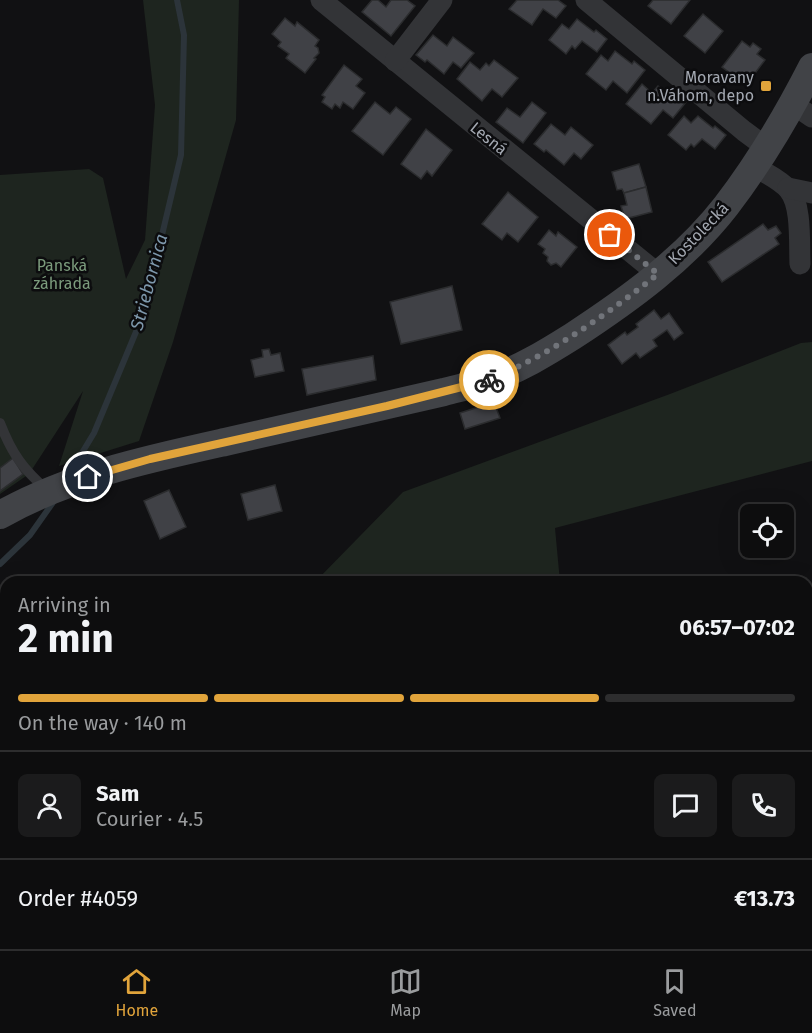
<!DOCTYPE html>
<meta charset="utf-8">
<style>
:root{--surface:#0d0d0e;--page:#1b1b1c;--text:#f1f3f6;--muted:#9a9c9e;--line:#2d2d2e;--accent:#e1a43b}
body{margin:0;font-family:"Fira Sans",sans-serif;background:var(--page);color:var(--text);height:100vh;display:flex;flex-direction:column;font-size:22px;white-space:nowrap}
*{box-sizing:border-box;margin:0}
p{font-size:20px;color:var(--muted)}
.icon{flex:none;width:33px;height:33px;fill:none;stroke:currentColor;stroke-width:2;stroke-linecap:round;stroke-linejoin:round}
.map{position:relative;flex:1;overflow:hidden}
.drawer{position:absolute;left:0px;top:576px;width:813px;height:374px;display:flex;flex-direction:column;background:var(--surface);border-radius:18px 18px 0 0;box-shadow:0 6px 24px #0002,0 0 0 2px var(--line)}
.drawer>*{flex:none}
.buttons{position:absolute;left:740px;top:504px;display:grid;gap:12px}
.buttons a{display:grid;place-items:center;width:54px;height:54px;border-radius:9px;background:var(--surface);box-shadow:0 6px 24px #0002,0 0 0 2px var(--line);font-size:30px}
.pin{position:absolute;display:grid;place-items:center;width:51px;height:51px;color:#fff;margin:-26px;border:3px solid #fff;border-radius:50%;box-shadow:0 2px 6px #0007}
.courier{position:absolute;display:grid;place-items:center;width:60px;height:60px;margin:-30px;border:4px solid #e1a43b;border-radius:50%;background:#fff;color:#222;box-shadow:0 2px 8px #0007}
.headline em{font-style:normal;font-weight:700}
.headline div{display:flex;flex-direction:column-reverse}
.headline{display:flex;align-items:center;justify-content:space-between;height:102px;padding:0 18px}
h1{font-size:39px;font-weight:700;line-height:45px}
.bar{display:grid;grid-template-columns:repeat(4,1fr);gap:9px 6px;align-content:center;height:72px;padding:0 18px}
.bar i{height:8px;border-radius:4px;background:var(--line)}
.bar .current{background:var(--accent)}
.bar p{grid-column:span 4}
.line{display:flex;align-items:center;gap:15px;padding:0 18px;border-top:2px solid var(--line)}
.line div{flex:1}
.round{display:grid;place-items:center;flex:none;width:63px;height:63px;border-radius:9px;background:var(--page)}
.tabs{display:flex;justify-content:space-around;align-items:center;height:84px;border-top:2px solid var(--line);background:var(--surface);font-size:16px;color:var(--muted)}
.tabs a{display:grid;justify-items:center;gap:3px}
.tabs .current{color:var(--accent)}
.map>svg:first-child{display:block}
.green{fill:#1e251f}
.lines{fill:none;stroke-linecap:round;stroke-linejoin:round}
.stream{stroke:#2c343a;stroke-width:6}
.building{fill:#404146;stroke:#2b2c2e;stroke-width:1.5}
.service{stroke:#333437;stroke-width:10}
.minor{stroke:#333437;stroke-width:21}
.secondary{stroke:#414347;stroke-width:28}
.done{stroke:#71747a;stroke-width:6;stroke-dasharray:0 10.8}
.route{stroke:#e1a43b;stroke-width:8}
.poi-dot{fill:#e1a43b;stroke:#0c0c0e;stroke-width:2}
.labels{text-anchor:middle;stroke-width:5;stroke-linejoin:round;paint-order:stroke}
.poi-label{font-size:16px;fill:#a4a9b2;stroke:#0c0c0e;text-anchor:end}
.street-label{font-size:16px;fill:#a4a9b2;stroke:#0c0c0e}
.park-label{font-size:16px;fill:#7c9c7d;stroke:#0c0c0e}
.water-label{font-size:18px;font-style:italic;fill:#7d97ab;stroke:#0c0c0e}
</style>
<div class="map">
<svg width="812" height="949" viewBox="0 0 812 949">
<rect width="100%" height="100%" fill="#111113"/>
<g class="green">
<path d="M143 0H239L236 120 173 342 139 441 59 466 83 391 29 474 0 494V175L89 169 103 178 126 279 145 240 155 105Z"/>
<path d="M812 342V461L555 528 560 582H315L403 492 670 394 801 343Z"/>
<path d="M167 944H627V949H172Z"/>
</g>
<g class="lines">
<g class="stream">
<path d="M71 471 94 433 143 315 181 155 184 35 177 0"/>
<path d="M0 564 30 535 54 501"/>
</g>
</g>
<g class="building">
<path d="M372 0H378L386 7 391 0H407L415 6 391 36 362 12Z"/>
<path d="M517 0H558L566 6 556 18 543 9 532 25 509 9Z"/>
<path d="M653 0H690L671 24 648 6Z"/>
<path d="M703 14 723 31 705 53 684 36Z"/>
<path d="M285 18 295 26 297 22 319 40 315 46 318 48 319 53 314 58 316 59 305 73 286 58 289 54 278 46 281 42 272 34Z"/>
<path d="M577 19 594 32 596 30 607 39 597 52 582 41 575 49 572 46 566 54 549 40 562 24 569 29Z"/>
<path d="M433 35 447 46 453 37 474 53 461 68 453 62 444 74 427 60 425 62 416 55Z"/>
<path d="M742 41 750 47 753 43 761 49 757 54 765 60 746 85 722 67Z"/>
<path d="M615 51 632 64 634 61 645 70 627 93 613 81 606 90 586 74 601 55 608 61Z"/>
<path d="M494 60 518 78 502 97 492 89 482 101 457 79 470 62 480 70 486 63 489 66Z"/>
<path d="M344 65 362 79 356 86 365 93 353 109 343 102 340 108 335 104 332 109 322 102 325 97 322 95Z"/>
<path d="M642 84 652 93 658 86 674 98 677 94 686 102 673 118 663 110 651 124 626 104Z"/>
<path d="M375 102 390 114 396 107 411 119 383 155 352 131Z"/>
<path d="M532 102 546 113 523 143 496 122 507 108 520 117Z"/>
<path d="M684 116 691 123 698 116 713 128 715 126 726 135 715 149 702 139 694 147 691 144 686 150 668 135Z"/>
<path d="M551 124 565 135 571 127 593 145 581 159 574 153 564 165 546 150 544 152 534 144Z"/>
<path d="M426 129 452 150 432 176 427 171 421 179 401 164Z"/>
<path d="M639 164 646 187 624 193 622 189 617 190 612 172Z"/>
<path d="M646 187 652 212 625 219 621 206 627 205 624 193Z"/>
<path d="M508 192 538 217 518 242 507 233 502 240 482 224Z"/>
<path d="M763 224 768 230 776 226 781 233 775 238 779 244 722 282 708 262Z"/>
<path d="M549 230 556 236 558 232 577 247 561 267 556 263 551 265 547 261 548 257 543 253 545 249 538 244Z"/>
<path d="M452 286 462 330 401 344 390 302Z"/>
<path d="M654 310 661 319 669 313 683 333 674 340 667 330 653 340 657 346 640 358 636 353 622 364 608 345 625 332 627 335 638 327 636 324Z"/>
<path d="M269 349 271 355 280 353 284 371 255 377 251 360 263 357 262 350Z"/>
<path d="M373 356 376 380 307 395 302 369Z"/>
<path d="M494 402 500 418 465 429 460 413Z"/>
<path d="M13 458 23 474 0 491V468Z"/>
<path d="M275 485 282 511 248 520 241 494Z"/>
<path d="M169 490 186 527 160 539 144 501Z"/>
</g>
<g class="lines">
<path class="service" d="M0 423C12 454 23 469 48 491"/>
<g class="minor">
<path d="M321 0 658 274"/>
<path d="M586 0 744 131 767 148"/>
<path d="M395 61 442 0"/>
<path d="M793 104 812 117"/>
<path d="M754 166C765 173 781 180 789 190 802 205 799 244 800 264"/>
<path d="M788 188 812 193"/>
</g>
<path class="secondary" d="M0 515C69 476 148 459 225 442 298 425 371 409 444 392 459 388 474 385 488 380 518 370 546 353 573 336 628 300 685 259 726 206 759 163 787 116 812 67"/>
</g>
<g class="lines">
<path class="done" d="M489 380C551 354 606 315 658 274L610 235"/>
<path class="route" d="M88 477 150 459 387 406 489 380"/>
</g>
<rect class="poi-dot" x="760" y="80" width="12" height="12" rx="3"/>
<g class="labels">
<g class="poi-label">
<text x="754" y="83">Moravany<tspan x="754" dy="18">n.Váhom, depo</tspan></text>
</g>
<g class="street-label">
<text transform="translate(489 138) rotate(39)" y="6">Lesná</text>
<text transform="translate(698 233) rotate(-46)" y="6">Kostolecká</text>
</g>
<g class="park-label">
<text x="62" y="271">Panská<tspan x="62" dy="18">záhrada</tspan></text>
</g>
<g class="water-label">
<text transform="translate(149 282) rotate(-75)" y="6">Striebornica</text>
</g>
</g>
</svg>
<div class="buttons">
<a><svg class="icon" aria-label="locate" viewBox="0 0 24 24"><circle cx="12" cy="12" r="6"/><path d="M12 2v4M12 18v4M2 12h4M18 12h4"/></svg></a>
</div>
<div class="pin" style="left:610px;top:235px;background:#ea580c"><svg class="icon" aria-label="bag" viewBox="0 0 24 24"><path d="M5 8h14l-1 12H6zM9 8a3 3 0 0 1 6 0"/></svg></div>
<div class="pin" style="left:88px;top:477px;background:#1f2937"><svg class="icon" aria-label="home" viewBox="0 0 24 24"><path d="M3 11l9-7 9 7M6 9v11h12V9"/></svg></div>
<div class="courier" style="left:489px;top:380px"><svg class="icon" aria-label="bike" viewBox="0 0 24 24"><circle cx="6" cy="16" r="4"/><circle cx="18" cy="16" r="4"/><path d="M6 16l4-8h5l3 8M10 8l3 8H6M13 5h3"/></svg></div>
<section class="drawer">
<div class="headline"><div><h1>2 min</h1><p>Arriving in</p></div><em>06:57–07:02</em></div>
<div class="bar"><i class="current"></i><i class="current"></i><i class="current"></i><i></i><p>On the way · 140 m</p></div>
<div class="line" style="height:108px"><a class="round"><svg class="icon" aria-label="person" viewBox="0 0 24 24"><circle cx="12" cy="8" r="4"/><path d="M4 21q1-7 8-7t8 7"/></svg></a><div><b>Sam</b><p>Courier · 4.5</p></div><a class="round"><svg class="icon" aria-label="chat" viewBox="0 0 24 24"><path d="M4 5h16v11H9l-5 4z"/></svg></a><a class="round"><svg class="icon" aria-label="phone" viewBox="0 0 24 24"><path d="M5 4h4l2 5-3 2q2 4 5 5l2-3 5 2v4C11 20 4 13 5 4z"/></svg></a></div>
<div class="line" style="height:78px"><div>Order #4059</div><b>€13.73</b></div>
</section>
</div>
<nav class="tabs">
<a class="current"><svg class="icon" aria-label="home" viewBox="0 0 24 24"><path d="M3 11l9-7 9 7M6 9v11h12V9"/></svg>Home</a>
<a><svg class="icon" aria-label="map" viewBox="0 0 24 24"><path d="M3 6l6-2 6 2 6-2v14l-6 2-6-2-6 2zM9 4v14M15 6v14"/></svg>Map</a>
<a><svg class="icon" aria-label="saved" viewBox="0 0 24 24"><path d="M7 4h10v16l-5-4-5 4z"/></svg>Saved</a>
</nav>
